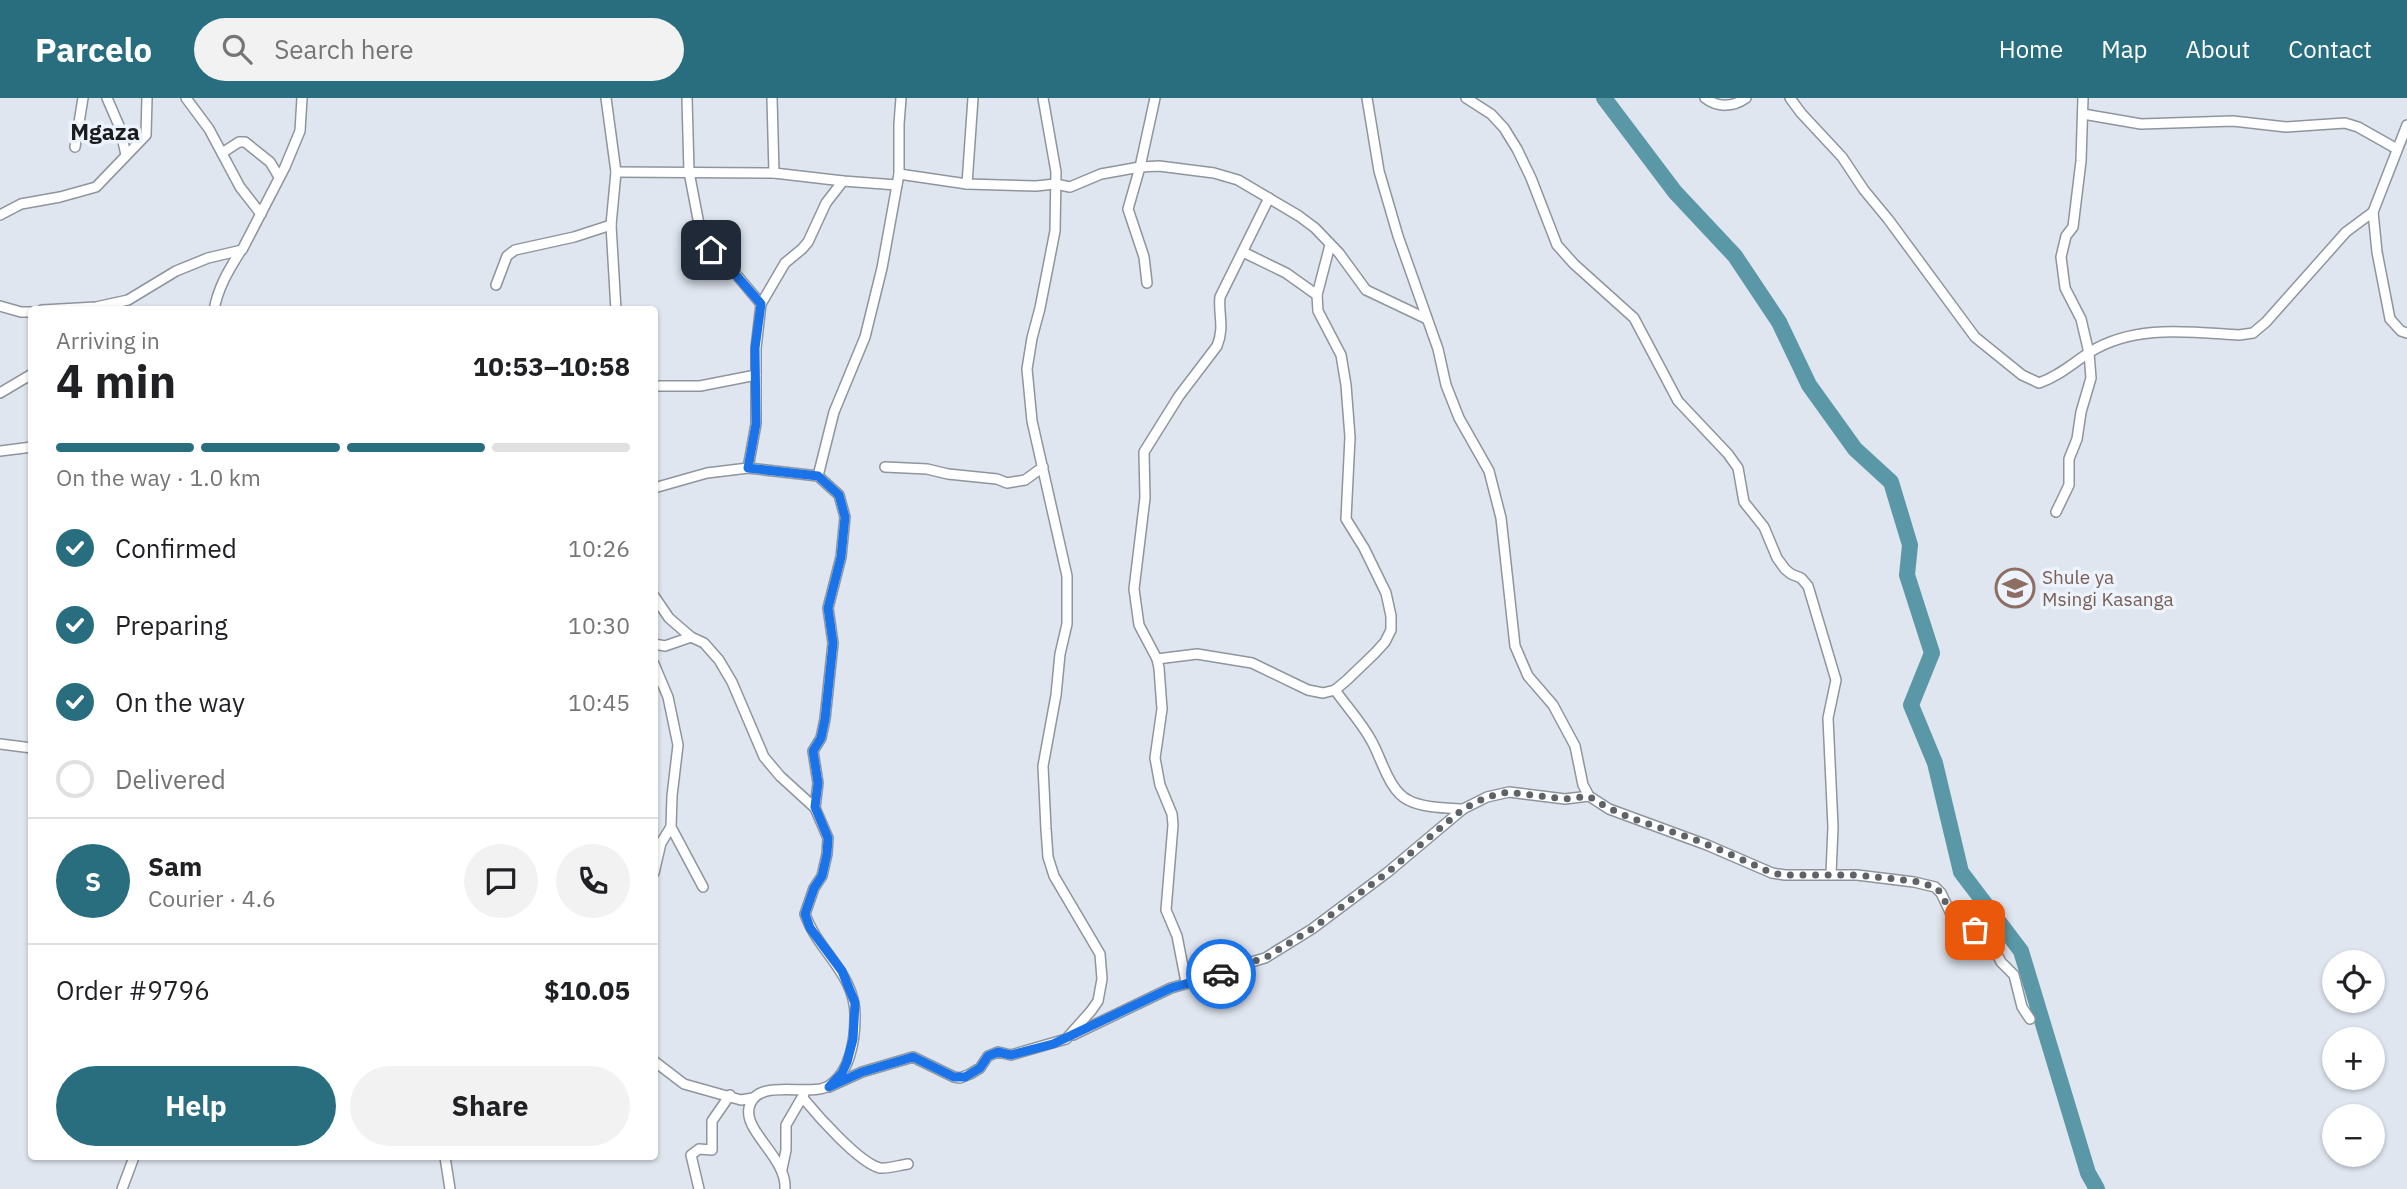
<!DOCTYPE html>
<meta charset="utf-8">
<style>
:root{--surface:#fff;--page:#f2f2f2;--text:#202124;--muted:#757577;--line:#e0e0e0;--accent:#296e7e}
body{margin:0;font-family:"IBM Plex Sans",sans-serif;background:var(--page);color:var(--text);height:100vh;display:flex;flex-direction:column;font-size:26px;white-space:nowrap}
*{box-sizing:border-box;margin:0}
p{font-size:23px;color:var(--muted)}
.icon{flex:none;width:38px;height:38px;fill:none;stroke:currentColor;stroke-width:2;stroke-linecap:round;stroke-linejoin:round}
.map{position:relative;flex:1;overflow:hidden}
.drawer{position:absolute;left:28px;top:208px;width:630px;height:854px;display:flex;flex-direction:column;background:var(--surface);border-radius:7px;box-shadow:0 2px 5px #0004}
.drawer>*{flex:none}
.buttons{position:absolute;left:2322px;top:852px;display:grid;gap:14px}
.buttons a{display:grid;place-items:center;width:63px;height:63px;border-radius:50%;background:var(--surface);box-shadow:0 2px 5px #0004;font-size:35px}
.pin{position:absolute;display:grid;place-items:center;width:60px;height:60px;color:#fff;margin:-30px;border-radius:14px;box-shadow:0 4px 10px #0006}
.courier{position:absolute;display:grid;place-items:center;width:70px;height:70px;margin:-35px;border:5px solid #1a73e8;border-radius:50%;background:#fff;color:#222;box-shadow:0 2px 9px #0007}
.overview em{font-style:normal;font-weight:700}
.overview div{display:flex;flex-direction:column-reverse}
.overview{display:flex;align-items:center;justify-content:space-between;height:119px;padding:0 28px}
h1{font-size:46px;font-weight:700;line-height:52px}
.bar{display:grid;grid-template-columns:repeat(4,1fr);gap:10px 7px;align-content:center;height:84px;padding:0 28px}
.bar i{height:9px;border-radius:5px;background:var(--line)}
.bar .selected{background:var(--accent)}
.bar p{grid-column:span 4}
.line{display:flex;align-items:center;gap:18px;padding:0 28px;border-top:2px solid var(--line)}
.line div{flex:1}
.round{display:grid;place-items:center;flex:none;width:74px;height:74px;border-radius:37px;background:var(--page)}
ol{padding:0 28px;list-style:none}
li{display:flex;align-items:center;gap:21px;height:77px}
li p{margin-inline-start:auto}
li .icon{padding:7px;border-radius:50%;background:var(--accent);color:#fff;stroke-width:4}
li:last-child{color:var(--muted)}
li i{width:38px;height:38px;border:4px solid var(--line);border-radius:50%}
.action{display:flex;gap:14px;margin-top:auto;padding:14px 28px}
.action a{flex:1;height:80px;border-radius:42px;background:var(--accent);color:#fff;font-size:28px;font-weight:700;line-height:80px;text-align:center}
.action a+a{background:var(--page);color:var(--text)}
header{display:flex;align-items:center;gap:42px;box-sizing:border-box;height:98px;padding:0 35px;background:var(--accent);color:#fff}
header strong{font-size:33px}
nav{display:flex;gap:38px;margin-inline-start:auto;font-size:24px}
.search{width:490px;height:63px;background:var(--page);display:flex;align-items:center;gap:18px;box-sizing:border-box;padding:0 24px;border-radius:38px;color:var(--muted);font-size:26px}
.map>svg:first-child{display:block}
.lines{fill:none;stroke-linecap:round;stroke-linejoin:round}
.river{stroke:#5b98a7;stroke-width:16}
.street-casing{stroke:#8f959d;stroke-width:12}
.street{stroke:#fff;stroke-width:9}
.done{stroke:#5f6368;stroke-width:7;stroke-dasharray:0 12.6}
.route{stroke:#1a73e8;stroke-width:9}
.labels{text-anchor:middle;stroke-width:7;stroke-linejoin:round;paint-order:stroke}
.education-label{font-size:19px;fill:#785e54;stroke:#edf3fc;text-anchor:start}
.quarter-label{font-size:23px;font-weight:bold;fill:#1a1c1f;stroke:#edf3fc}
</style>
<header>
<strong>Parcelo</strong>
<div class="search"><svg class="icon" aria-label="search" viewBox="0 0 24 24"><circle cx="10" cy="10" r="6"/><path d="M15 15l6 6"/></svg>Search here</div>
<nav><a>Home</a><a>Map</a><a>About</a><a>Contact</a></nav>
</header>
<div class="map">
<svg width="2407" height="1091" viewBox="0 0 2407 1091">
<rect width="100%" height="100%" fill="#dfe6ef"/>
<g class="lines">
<path class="river" d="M1604 0 1675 94 1735 158 1779 224 1809 287 1855 351 1891 384 1910 447 1907 477 1932 555 1911 607 1935 665 1961 774 2021 853 2088 1075 2097 1091"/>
<defs>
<g id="street">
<path d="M107 0 120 30 126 57"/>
<path d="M186 0 209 31 240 89 261 116"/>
<path d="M606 0 616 74 611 127 616 212"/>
<path d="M687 0 689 74 703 147 724 162 761 206"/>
<path d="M772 0 774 75"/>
<path d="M1367 0 1379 73 1398 138 1438 251 1446 287 1459 320 1489 373 1501 420 1515 548 1528 578 1553 607 1575 648 1583 687 1589 698 1609 711 1707 747 1772 775 1785 777H1857L1914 784 1935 789 1941 795 1951 816 1961 825 1989 841 2001 864 2014 877 2022 909 2030 921"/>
<path d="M1466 0 1491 16 1504 30 1517 51 1531 80 1557 147 1574 166 1634 220 1678 303 1728 356 1738 370 1744 404 1764 429 1777 460 1785 471 1791 476 1801 480 1808 488 1836 582 1828 620 1833 729 1831 776"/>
<path d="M1705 0C1718 10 1733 9 1746 0"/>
<path d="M1790 0 1801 15 1842 59 1864 92 1888 121 1975 239 2022 277 2039 285C2059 278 2073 265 2090 254 2135 226 2189 234 2239 237L2253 235 2266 224 2346 134 2373 114"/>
<path d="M2083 16 2141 26 2233 23 2286 29 2345 25 2358 29 2397 51"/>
<path d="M2407 27 2373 114 2377 154 2390 221 2401 233 2407 235"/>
<path d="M75 49 83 0"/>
<path d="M222 55 239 44H245L270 64 279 79"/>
<path d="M616 74 774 75 843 83 897 87"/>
<path d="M899 76 967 86 1036 88 1055 86 1070 89 1101 76 1140 69 1159 68 1214 75 1238 82 1299 118 1315 130 1339 155 1366 192 1427 221"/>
<path d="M967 86 973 0"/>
<path d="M0 117 21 106 60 99 96 89 146 37 147 0"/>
<path d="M1243 154 1286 175 1317 197"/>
<path d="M1147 185 1144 159 1128 111 1140 69 1155 0"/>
<path d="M496 187 507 158 515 152 574 139 611 127"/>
<path d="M0 208 21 214H32"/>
<path d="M42 212 96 209 128 202 176 173 208 160 242 152 285 69 300 33 302 0"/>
<path d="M214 212C218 190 228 173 240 154"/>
<path d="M654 288H700L756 277"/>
<path d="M0 295 32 276"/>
<path d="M0 353 32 349"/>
<path d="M885 369 927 371 948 376 997 381 1007 385 1025 382 1043 369"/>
<path d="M748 370 756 326V250L761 206 785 165 802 151 808 144 826 105 843 83"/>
<path d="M818 378 834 314 865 239 882 170 899 76V26L901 0"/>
<path d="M654 390 707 375 748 370 818 378 839 397 845 419 841 459 828 510 833 545 825 621 821 640 813 653 818 685 815 710"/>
<path d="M2056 414 2069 387V361L2077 341 2081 314 2091 280 2089 255 2081 221 2065 190 2061 159 2066 138 2073 129 2081 63 2083 0"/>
<path d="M654 498 669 520 691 539 704 545 719 562 732 584 764 659 780 678 815 710 828 740 827 756 822 778 814 790 805 816C818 854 856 876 855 919 855 942 850 974 830 987 812 1001 756 977 749 1010 744 1034 787 1060 785 1091"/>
<path d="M654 546 665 548 691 539"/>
<path d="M1157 561 1197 556 1252 565 1308 592 1323 595 1335 592 1347 582 1375 555 1385 544 1391 532V518L1386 495 1364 450 1346 421 1350 339 1346 287 1341 257 1318 213 1317 197 1330 147"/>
<path d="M654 566 668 599 678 647 672 698 671 729 703 789"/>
<path d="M1335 592C1347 609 1361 624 1371 642 1381 659 1389 693 1408 702 1423 710 1446 710 1463 711"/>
<path d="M0 646 32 650"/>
<path d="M654 775 661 745 671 729"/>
<path d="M1186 884 1177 838 1166 812 1173 727 1172 716 1160 687 1155 660 1162 611 1159 570 1157 561 1139 527 1134 491 1145 400 1144 354 1179 298 1217 248C1225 228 1218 217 1220 199L1269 100"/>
<path d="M1073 937 1171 890 1224 875 1241 867 1265 860 1312 831 1388 774 1463 711 1487 699 1509 694 1565 701 1589 698"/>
<path d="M654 963 684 986 741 1002 753 1000"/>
<path d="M829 989 862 974 913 959 954 979 960 980 970 976 980 970 988 958 998 954 1011 957 1066 941 1091 913 1098 903 1102 881 1100 856 1054 778 1048 759 1046 731 1043 668 1056 597 1060 556 1067 526V478L1032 323 1027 271 1032 240 1040 210 1055 133 1056 74 1043 0"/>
<path d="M803 1000C817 1017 859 1065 880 1070 888 1071 900 1067 908 1066"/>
<path d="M445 1059 450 1091"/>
<path d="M782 1071 786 1052V1027L804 996"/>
<path d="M122 1091 134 1059"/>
<path d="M699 1091 691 1057 699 1051 712 1052V1023L730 997"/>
</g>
</defs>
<use href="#street" class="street-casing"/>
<use href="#street" class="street"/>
</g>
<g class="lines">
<path class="done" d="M1221 876 1241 867 1265 860 1312 831 1388 774 1463 711 1487 699 1508 694 1565 701 1589 698C1620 720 1655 727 1690 740 1718 750 1745 763 1772 775L1785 777H1857L1914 783 1935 789 1941 795 1951 816 1975 832"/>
<path class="route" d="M711 152 723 162 761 206 755 250 756 326 748 370 818 378 839 397 845 419 841 459 828 510 833 545 825 621 821 640 813 653 818 685 815 709 828 740 827 756 822 778 814 790 805 816 810 830 842 873 855 905 853 941 847 964 842 975 829 989 862 974 913 959 954 979H965L980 970 988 958 998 954 1011 957 1053 946 1171 890 1221 876"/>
</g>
<defs>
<symbol id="school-ring" viewBox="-11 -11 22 22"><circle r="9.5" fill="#edf3fc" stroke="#8d6e63" stroke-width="1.5"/><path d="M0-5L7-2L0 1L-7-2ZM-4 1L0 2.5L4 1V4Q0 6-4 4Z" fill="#8d6e63"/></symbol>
</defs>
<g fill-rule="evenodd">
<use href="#school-ring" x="1993" y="468" width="44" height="44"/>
</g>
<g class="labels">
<g class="education-label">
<text x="2042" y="486">Shule ya<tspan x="2042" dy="22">Msingi Kasanga</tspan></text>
</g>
<g class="quarter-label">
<text x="105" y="42">Mgaza</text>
</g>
</g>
</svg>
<div class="buttons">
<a><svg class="icon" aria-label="locate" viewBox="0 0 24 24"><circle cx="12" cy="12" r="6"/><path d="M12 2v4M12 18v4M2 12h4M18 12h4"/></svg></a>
<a>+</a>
<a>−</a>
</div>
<div class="pin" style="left:1975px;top:832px;background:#ea580c"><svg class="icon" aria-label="bag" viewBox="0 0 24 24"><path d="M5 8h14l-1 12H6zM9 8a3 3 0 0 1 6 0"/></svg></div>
<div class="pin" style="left:711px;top:152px;background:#1f2937"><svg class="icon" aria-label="home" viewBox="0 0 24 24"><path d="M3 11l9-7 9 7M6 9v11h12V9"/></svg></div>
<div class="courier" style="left:1221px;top:876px"><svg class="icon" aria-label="car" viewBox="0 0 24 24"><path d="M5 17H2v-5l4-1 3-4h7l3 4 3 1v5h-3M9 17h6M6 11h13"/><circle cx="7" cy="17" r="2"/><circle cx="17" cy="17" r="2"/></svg></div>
<section class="drawer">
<div class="overview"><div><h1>4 min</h1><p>Arriving in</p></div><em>10:53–10:58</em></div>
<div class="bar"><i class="selected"></i><i class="selected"></i><i class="selected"></i><i></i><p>On the way · 1.0 km</p></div>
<ol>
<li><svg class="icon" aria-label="check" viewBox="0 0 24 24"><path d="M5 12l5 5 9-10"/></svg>Confirmed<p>10:26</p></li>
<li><svg class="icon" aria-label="check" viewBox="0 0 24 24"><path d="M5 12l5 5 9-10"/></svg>Preparing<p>10:30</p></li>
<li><svg class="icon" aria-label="check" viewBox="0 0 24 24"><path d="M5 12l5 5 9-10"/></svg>On the way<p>10:45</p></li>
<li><i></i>Delivered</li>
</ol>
<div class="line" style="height:126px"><b class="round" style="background:var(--accent);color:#fff">S</b><div><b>Sam</b><p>Courier · 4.6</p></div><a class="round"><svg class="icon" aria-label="chat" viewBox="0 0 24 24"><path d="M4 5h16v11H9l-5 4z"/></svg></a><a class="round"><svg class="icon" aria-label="phone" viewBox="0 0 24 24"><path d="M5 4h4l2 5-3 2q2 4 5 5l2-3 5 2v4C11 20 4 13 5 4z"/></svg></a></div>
<div class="line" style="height:91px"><div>Order #9796</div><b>$10.05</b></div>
<div class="action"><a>Help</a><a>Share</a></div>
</section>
</div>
